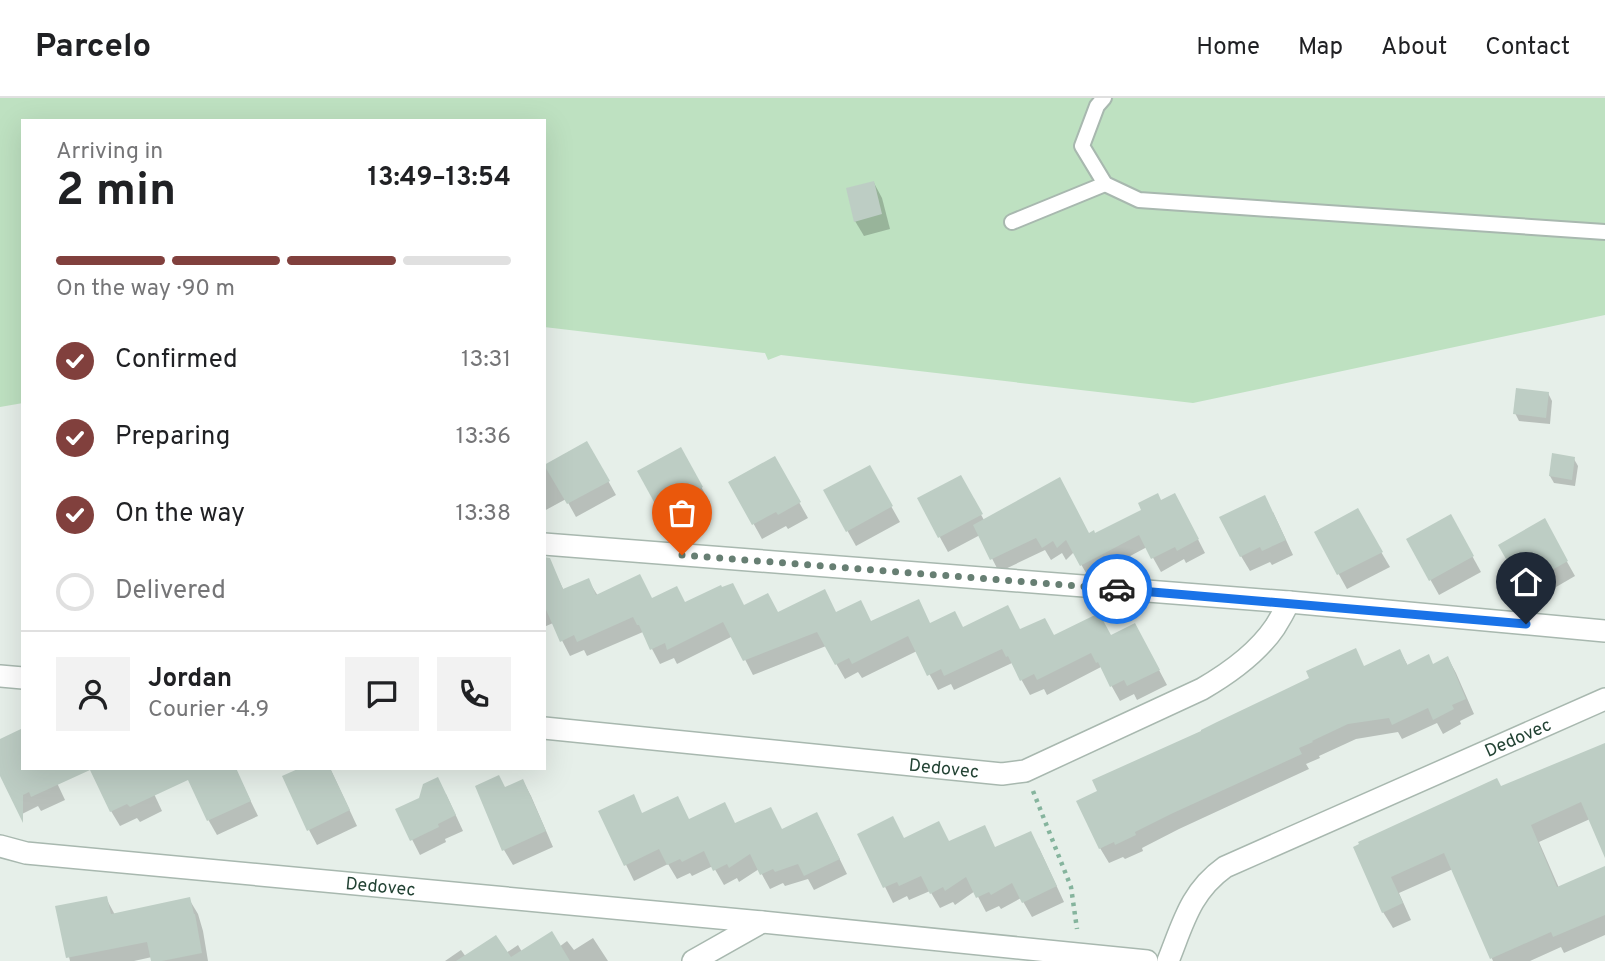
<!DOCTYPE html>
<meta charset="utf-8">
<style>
:root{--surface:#fff;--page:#f2f2f2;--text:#202124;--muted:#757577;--line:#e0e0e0;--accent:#81403d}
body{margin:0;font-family:Overpass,sans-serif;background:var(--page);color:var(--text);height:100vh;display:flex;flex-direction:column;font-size:26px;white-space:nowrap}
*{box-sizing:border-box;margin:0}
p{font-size:23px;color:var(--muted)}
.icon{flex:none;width:38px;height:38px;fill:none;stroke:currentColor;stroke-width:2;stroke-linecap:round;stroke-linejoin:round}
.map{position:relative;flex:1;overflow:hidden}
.panel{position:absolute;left:21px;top:21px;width:525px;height:651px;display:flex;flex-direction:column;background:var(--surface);border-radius:0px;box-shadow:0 7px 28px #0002}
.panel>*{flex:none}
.pin{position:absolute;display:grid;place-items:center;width:60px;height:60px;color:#fff;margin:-72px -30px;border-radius:50% 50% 50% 0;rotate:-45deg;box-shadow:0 0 7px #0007}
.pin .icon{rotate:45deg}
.courier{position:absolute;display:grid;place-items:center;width:70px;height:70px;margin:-35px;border:5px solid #1a73e8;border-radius:50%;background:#fff;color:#222;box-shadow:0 2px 9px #0007}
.overview em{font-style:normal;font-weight:700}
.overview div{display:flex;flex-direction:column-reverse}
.overview{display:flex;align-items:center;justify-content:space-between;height:119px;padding:0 35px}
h1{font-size:46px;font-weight:700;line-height:52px}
.bar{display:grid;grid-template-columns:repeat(4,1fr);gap:10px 7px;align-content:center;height:84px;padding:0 35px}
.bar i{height:9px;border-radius:5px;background:var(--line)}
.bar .current{background:var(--accent)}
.bar p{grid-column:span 4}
.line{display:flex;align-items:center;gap:18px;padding:0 35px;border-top:2px solid var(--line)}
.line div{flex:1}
.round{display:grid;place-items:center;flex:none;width:74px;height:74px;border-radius:0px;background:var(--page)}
ol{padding:0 35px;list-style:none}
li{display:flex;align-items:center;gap:21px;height:77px}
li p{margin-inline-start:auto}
li .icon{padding:7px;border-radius:50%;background:var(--accent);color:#fff;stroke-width:4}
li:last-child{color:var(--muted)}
li i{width:38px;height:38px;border:4px solid var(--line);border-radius:50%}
header{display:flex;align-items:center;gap:42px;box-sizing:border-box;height:98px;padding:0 35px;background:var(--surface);border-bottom:2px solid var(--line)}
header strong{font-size:33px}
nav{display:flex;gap:38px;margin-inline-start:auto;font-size:24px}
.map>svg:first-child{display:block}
.green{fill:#bee1c1}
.shadow{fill:#0003}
.building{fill:#bdcdc4}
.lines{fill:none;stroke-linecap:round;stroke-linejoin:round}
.lane-casing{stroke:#a8b8af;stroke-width:18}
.street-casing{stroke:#a8b8af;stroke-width:24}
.path{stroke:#85b49d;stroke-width:4.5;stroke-dasharray:3.5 5;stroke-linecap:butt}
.lane{stroke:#fff;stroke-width:14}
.street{stroke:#fff;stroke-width:21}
.done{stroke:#677f73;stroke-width:7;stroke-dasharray:0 12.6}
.route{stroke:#1a73e8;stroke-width:9}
.labels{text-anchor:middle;stroke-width:7;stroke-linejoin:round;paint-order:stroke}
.street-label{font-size:18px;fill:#234334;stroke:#f7fbf8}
</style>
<header>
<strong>Parcelo</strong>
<nav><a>Home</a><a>Map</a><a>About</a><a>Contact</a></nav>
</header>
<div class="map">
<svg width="1605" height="863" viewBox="0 0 1605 863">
<rect width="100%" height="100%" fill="#e6efe9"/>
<path class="green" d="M0 0H1605V217L1193 305 781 257 768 262 765 255 544 229V23H23V305L0 309Z"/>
<g class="shadow">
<path d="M874 85 882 100 890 131 864 138 855 123Z"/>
<path d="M1548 295 1552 303 1550 326 1519 323 1515 315Z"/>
<path d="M587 345 616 397 576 419 566 401 544 413V369Z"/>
<path d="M681 352 710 405 669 427 640 374Z"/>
<path d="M774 360 808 420 788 431 786 428 762 441 731 385Z"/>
<path d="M1574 361 1578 368 1575 388 1554 385 1550 378Z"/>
<path d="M869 369 900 424 856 448 825 393Z"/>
<path d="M960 379 984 422 1095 437 1161 404 1182 410 1205 455 1186 465 1184 461 1161 474 1147 449 1089 480 1074 454 1066 462 1062 455 1051 462 1045 452 999 474 980 437 948 454 919 401Z"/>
<path d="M1357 413 1390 469 1347 491 1316 435Z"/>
<path d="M1273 414 1293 457 1272 467 1270 464 1250 473 1241 458Z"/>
<path d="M1544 423 1575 478 1532 503 1501 448Z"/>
<path d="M1459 434 1481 474 1439 497 1408 442Z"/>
<path d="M553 470 564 493 588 482 598 498 685 506 744 509 778 516H836L872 525 1021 533 1054 539H1110L1143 542 1167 587 1137 602 1134 596 1120 603 1101 569 1047 597 1044 591 1030 597 1012 565 954 592 951 586 938 592 917 553 862 580 858 574 845 581 826 548 753 577 733 538 677 566 674 560 660 566 643 534 587 558 584 552 570 558 553 525 544 529V474Z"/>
<path d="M1400 553 1408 568H1434L1448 560 1456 575 1474 616 1460 623 1461 626 1443 636 1437 625 1402 641 1398 634 1356 641 1319 658 1320 660 1306 666 1309 671 1179 731 1142 750 1143 753 1125 761 1123 759 1109 765 1100 750 1365 570Z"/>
<path d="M0 643 23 670H50L65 702 41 713 38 708 22 716 0 674Z"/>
<path d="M1605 647V755L1590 721 1539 744 1559 790 1605 770V837L1564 855 1561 849 1530 863H1493L1453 771 1399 795 1411 822 1393 830 1383 814 1355 750Z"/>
<path d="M142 670 162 713 140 724 137 720 120 728 111 713Z"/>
<path d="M185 670 241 683 258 718 217 737 209 723Z"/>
<path d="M330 670 357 728 317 747 309 732Z"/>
<path d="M523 683 531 698 553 749 513 767 504 752 477 689 505 691Z"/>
<path d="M446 696 463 733 445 741 446 744 420 757 397 712Z"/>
<path d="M600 714 782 732 825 731 847 776 814 792 808 781 785 788 783 785 770 791 759 771 739 784 737 780 724 787 713 768 692 778 690 775 677 781 668 766 634 783Z"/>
<path d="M859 736 996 751 1039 750 1064 804 1032 819 1021 800 1001 811 999 808 986 814 975 793 955 807 953 804 940 810 930 793 909 802 907 798 893 805Z"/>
<path d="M106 800 115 817 189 801 198 816 203 833 208 863H153L152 859 134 863H70L57 810Z"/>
<path d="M593 840 608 863H445L461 852 466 859 506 855 518 847 522 854 559 849 567 843 574 852Z"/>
</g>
<g class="building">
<path d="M874 83 882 116 854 124 846 90Z"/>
<path d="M1516 290 1549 294 1546 320 1513 316Z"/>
<path d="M587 343 610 383 567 406 544 367Z"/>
<path d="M681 349 703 389 659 413 637 373Z"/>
<path d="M1552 355 1575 359 1572 382 1549 378Z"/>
<path d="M775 358 801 404 778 417 776 414 752 427 728 384Z"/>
<path d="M870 367 893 408 846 434 823 392Z"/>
<path d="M961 377 983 416 938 440 917 400Z"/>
<path d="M1060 379 1089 435 1094 432 1095 435 1141 412 1138 405 1158 395 1161 402 1175 395 1199 441 1177 453 1175 449 1151 461 1139 437 1080 468 1066 442 1057 450 1053 443 1042 450 1036 440 990 462 973 427Z"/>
<path d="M1265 397 1286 442 1262 453 1260 449 1240 459 1219 419Z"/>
<path d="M1358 410 1383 454 1337 477 1314 434Z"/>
<path d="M1451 416 1474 458 1429 483 1406 441Z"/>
<path d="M1545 420 1568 463 1522 489 1498 447Z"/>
<path d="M544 459 550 460 563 491 589 480 596 497 640 476 652 500 677 488 685 504 721 487 722 489 733 485 744 507 768 495 778 514 825 491 836 514 861 502 871 523 919 501 930 525 955 513 963 529 1008 507 1020 531 1045 520 1054 537 1099 515 1111 537 1135 525 1160 572 1127 588 1124 582 1110 589 1098 564 1096 565 1091 555 1037 582 1034 576 1020 583 1008 558 1006 559 1002 551 944 578 941 571 927 578 908 538 852 566 849 560 835 567 817 534 743 563 723 524 667 552 665 545 650 552 639 527H637L633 519 577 544 574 537 560 544 544 507Z"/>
<path d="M1356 550 1364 568 1400 551 1407 567 1429 556 1433 566 1448 558 1466 601 1452 607 1454 611 1433 622 1428 610 1392 627 1389 620 1348 626 1312 643 1313 644 1299 650 1302 656 1171 716 1135 734 1136 737 1115 747 1114 744 1099 751 1076 703 1097 693 1092 682 1201 633V632L1217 624 1309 580 1306 573Z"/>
<path d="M23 630V670H236L251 703 207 723 188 682 130 709 127 706 110 714 90 672 31 699 29 694 23 697V725L0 678V641Z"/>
<path d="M1605 645V760L1581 704 1531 727 1557 789 1605 768V817L1553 839 1551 834 1490 861 1444 755 1391 779 1403 805 1382 815 1353 749 1359 746 1358 744 1497 680 1501 688Z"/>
<path d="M300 670H330L350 712 307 733 282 678Z"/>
<path d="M499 677 505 689 523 681 546 733 502 753 475 688Z"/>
<path d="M438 679 456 717 438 726 439 729 410 743 395 711 419 700 423 686Z"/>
<path d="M634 696 642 715 678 698 689 721 725 704 735 725 771 709 782 731 817 714 840 761 804 778 798 766 775 774 773 771 760 777 750 756 729 770 727 766 713 773 704 753 682 764 680 761 667 767 659 751 624 768 598 713Z"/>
<path d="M893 718 904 740 939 723 949 743 985 727 995 749 1031 733 1057 788 1022 805 1012 785 991 797 989 794 976 800 966 779 945 793 943 789 930 796 921 778 899 788 897 784 883 790 857 736Z"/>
<path d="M107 798 111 816 190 799 194 816H195L202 855 162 863H151L147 844 66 860 55 808Z"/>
<path d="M552 833 570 863H456L496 837 511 859Z"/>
</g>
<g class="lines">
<defs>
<g id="lane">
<path d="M1104 0 1097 8 1082 48 1105 86 1139 102 1605 134"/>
<path d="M1012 124 1105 86"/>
</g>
<g id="street">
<path d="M544 446 1289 504 1605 533"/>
<path d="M0 578 23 580"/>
<path id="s1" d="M544 630 1002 676 1025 673 1202 591C1228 576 1258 554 1275 529 1280 521 1285 512 1289 504"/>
<path id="s2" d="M0 748 26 755 762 824 1147 863"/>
<path d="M693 863 762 824"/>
<path id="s3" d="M1168 863C1183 826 1190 794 1225 769L1605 601"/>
</g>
</defs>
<use href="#lane" class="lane-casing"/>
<use href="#street" class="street-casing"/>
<path class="path" d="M1033 693 1071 789 1077 831"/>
<use href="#lane" class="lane"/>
<use href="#street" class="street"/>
</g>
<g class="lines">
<path class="done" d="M682 457 1117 491"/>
<path class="route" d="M1117 491 1526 526"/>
</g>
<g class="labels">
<g class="street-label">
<text dy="6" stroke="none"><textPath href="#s3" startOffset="432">Dedovec</textPath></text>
<text dy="6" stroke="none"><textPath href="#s1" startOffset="402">Dedovec</textPath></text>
<text dy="6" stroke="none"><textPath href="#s2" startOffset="383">Dedovec</textPath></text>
</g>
</g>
</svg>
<div class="pin" style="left:682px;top:457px;background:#ea580c"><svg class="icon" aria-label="bag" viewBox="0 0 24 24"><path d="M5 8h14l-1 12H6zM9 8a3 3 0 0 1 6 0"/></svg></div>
<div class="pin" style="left:1526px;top:526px;background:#1f2937"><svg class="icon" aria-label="home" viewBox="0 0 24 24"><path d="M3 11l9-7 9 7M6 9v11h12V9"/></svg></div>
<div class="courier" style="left:1117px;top:491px"><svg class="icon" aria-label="car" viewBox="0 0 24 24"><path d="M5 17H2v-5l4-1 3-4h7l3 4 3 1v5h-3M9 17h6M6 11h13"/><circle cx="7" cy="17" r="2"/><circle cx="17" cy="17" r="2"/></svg></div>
<section class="panel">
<div class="overview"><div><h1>2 min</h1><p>Arriving in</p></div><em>13:49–13:54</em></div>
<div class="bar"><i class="current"></i><i class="current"></i><i class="current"></i><i></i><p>On the way · 90 m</p></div>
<ol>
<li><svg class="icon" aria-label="check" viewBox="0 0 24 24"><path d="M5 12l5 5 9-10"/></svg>Confirmed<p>13:31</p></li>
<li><svg class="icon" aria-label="check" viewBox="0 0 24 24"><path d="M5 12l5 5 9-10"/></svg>Preparing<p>13:36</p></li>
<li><svg class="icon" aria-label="check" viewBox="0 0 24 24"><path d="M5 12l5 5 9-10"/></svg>On the way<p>13:38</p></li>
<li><i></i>Delivered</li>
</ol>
<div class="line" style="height:126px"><a class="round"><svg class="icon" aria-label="person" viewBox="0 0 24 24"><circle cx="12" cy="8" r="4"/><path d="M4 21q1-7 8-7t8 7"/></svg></a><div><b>Jordan</b><p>Courier · 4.9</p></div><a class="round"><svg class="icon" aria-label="chat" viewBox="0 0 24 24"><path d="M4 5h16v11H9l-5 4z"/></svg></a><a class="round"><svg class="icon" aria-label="phone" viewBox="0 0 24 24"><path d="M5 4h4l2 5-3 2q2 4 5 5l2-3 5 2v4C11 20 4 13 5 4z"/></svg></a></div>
</section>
</div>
